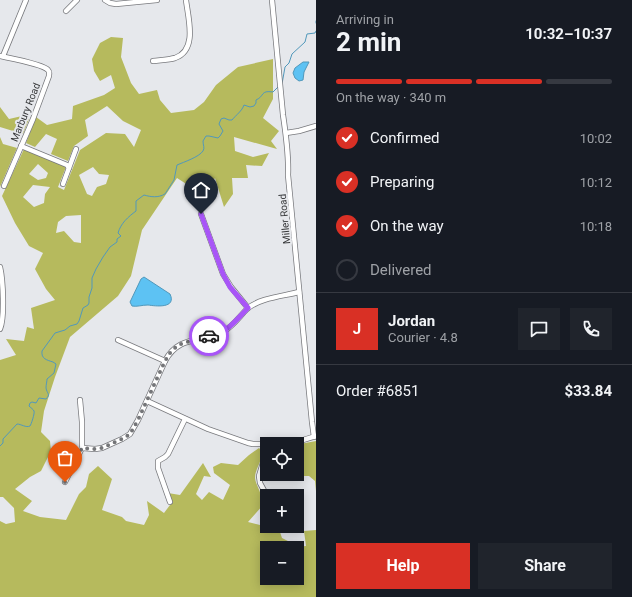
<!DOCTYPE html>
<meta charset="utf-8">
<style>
:root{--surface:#171b24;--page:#20242c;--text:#f1f3f6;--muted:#9ea1a6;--line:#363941;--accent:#d93025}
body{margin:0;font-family:Roboto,sans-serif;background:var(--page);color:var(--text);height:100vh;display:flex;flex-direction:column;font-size:15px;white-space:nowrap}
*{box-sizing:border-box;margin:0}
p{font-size:13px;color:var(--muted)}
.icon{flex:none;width:22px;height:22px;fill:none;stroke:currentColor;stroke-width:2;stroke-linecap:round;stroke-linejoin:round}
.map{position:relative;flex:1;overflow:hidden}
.side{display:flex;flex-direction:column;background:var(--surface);width:316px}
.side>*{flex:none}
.fabs{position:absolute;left:260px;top:437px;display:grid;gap:8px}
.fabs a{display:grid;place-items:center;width:44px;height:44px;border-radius:0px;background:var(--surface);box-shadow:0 2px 10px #0003;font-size:20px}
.pin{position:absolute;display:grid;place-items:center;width:34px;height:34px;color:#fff;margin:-41px -17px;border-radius:50% 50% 50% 0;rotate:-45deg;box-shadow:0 0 4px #0007}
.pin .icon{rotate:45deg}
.courier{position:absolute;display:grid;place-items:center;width:40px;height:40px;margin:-20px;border:3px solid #a855f7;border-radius:50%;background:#fff;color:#222;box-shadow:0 1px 5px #0007}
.headline em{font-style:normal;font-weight:700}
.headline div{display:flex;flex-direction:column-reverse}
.headline{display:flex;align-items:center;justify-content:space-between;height:68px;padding:0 20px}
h1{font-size:26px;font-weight:700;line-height:30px}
.bar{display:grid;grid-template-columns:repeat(4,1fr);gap:6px 4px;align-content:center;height:48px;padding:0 20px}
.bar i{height:5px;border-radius:3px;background:var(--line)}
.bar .selected{background:var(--accent)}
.bar p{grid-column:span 4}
.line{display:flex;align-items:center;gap:10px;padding:0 20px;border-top:1px solid var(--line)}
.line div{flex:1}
.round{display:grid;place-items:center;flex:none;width:42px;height:42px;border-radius:0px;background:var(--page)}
ol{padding:0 20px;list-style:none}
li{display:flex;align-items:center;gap:12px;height:44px}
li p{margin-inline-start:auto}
li .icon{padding:4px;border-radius:50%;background:var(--accent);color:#fff;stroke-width:4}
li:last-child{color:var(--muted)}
li i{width:22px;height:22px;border:2px solid var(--line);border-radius:50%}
.cta{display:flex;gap:8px;margin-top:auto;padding:8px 20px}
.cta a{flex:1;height:46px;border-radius:0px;background:var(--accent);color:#fff;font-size:16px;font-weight:700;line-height:46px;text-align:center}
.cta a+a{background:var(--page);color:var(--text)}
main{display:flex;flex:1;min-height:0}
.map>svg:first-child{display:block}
.forest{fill:#b6ba5d;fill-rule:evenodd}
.water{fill:#5dc2f3;stroke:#5198bb}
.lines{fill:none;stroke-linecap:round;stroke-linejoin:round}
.stream{stroke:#5198bb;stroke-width:1}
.minor-casing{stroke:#78797d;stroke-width:6}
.minor{stroke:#fff;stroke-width:4.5}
.done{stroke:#747578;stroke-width:4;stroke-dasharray:0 7.2}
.route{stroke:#a855f7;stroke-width:5}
.labels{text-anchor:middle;stroke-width:4;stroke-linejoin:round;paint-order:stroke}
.street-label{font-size:10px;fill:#363739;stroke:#e6e8ec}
</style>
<main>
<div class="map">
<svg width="316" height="597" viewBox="0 0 316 597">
<rect width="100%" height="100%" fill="#e6e8ec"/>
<g class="forest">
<path d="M111 37 123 38 121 57 131 83 139 94 157 90 160 100 171 113 194 110 204 102 216 85 238 67 273 59V99L263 118 279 131 271 141 277 149 234 137 235 151 253 157 269 153 262 166 246 165 248 178H232L233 194 224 207 215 178 205 196 177 178 142 230 131 276 118 296 70 337 55 377 44 411 41 432 50 441 51 451 41 471 30 477 15 489 32 501 23 511 40 517 66 520 79 494 86 487 89 474 98 466 112 479 102 510 122 517 126 521 144 525 149 515 147 501 164 513 170 505 168 493 180 495 203 463 211 477 204 476 196 494 202 500 209 492 223 500 230 485 214 473 213 467 221 463 238 465 249 455 259 448 262 451C263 461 255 468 255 478 256 486 262 492 261 500L264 504 248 522 260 525 267 514V526H269V527L280 532 282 538 288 541 294 547 306 546 304 531 316 530V597H0V521L6 524 15 522 14 508 3 497H0V360L16 355 6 339 24 341 27 327 34 329 31 308 55 300 46 289 35 269 43 253 29 246 15 223 2 196 24 149 66 167 58 187 64 190 80 150 106 133 125 134 134 147 141 130 123 121 107 106 85 120 88 136 74 146 68 161 51 154 57 139 46 134 35 147 26 143 36 117 47 125 72 119 73 106 104 95 115 88 111 75 100 81 94 71 92 59 100 43ZM38 164 48 173 46 178 38 180 29 174ZM93 167 99 174 109 175 106 184 97 187 92 196 87 194 79 175ZM33 185 50 187 45 194 44 203 34 207 23 197ZM81 215V243L74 242 64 231 56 233 58 222 66 216ZM267 548H297V578H267Z"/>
<path d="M0 107 9 119 22 116 29 119 23 134 0 127Z"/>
<path d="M0 137 3 144 17 148 0 187Z"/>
<path d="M316 441V491L315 481 309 476H298C296 465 297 454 300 444Z"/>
</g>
<g class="water">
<path d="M303 62H309L304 72 303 80 299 81 295 78 293 73 295 68Z"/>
<path d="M144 277 170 294C177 309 155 306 148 305 142 305 137 307 132 306L130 302 131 300 141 279Z"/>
</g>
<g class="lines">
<g class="stream">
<path d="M316 21V23"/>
<path d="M282 84 285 67 289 63 292 54 305 42 307 34 315 33 316 31"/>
<path d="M0 446 3 443V439L17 424C21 424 26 428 30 426 31 425 35 413 34 411 34 410 30 407 29 406L30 403 32 402 36 403 39 398 46 399C51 394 47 394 46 388 46 385 47 381 47 379L54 373 56 364 53 362C47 360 41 359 42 351L55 333 65 330 70 326 77 324 79 321 83 308 88 305 89 303V297L92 288V278L96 269 103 257 110 247 117 242V239L121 236 118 233C121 223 128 217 136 211V201L144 195C151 197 158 198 165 194L174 180 177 165C184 162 199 157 203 151 205 148 203 145 203 141L206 136H209L218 138 220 136 223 131 219 124 221 119 224 118 229 120H232C236 115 242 111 244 105L250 107 254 106 256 103V100C265 96 260 90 273 92L278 87"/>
</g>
<defs>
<g id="minor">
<path d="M105 0 110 3 116 4 157 0"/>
<path d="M272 0 283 115C286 135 289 155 288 175L312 422 314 437"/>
<path d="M66 11 77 0"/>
<path d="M0 56C9 58 43 64 48 70 50 72 49 73 49 76L33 119 4 186"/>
<path d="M3 56 26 0"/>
<path d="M153 61C160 60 168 60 175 58 198 50 188 18 186 0"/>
<path d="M286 133 299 131 316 126"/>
<path d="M21 146 67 165 69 168"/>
<path d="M63 184 76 149"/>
<path d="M201 214 223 274 231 287 248 308"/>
<path d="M0 267C3 280 5 317 0 329"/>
<path d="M118 340 165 361"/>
<path d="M147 401 208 429 248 443 253 444H267"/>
<path d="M266 444 265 456 259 476 260 483 267 496"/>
<path d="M268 444 303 440 316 436"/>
<path d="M82 448 95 449 102 448 122 439 130 434 138 420 165 361C179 335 200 343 223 332 233 326 239 317 247 309 259 298 284 296 299 292"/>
<path d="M65 482 82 448V422L80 400"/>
<path d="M170 502 158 468V461L165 457 168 454 185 419"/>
</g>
</defs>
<use href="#minor" class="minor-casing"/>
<use href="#minor" class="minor"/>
</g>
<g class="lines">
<path class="done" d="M65 482 82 448 95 449 102 448 122 439 130 434 138 420 165 361 170 353 177 346 183 343 209 336"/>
<path class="route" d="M201 214 223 274 230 287 248 308C234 322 230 331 209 336"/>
</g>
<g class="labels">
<g class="street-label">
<text transform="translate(25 112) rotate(-68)" y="4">Marbury Road</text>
<text transform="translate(284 219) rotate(-95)" y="4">Miller Road</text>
</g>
</g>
</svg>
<div class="fabs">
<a><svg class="icon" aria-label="locate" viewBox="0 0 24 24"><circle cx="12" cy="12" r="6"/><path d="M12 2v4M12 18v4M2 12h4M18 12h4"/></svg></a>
<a>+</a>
<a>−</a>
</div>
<div class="pin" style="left:65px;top:482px;background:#ea580c"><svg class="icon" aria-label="bag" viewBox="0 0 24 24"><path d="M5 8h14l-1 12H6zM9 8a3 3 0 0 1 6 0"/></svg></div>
<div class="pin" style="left:201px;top:214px;background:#1f2937"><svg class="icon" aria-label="home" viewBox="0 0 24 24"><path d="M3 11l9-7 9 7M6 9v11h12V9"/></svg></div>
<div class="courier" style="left:209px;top:336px"><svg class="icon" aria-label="car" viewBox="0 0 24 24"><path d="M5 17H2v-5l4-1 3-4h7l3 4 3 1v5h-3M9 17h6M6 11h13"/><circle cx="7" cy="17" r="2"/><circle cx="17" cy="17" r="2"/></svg></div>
</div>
<section class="side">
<div class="headline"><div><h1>2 min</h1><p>Arriving in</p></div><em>10:32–10:37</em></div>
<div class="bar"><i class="selected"></i><i class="selected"></i><i class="selected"></i><i></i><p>On the way · 340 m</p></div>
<ol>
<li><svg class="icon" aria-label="check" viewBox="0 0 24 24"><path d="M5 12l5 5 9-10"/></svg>Confirmed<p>10:02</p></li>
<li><svg class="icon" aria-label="check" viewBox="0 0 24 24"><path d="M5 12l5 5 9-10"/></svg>Preparing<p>10:12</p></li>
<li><svg class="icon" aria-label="check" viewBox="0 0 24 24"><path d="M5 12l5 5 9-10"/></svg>On the way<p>10:18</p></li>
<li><i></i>Delivered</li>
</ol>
<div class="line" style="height:72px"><b class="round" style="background:var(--accent);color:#fff">J</b><div><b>Jordan</b><p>Courier · 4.8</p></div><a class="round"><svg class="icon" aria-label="chat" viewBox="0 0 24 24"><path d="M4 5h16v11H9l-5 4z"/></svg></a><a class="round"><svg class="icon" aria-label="phone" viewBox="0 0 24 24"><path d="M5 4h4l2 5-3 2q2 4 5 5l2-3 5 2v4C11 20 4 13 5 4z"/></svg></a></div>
<div class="line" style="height:52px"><div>Order #6851</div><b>$33.84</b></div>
<div class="cta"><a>Help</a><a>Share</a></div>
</section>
</main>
